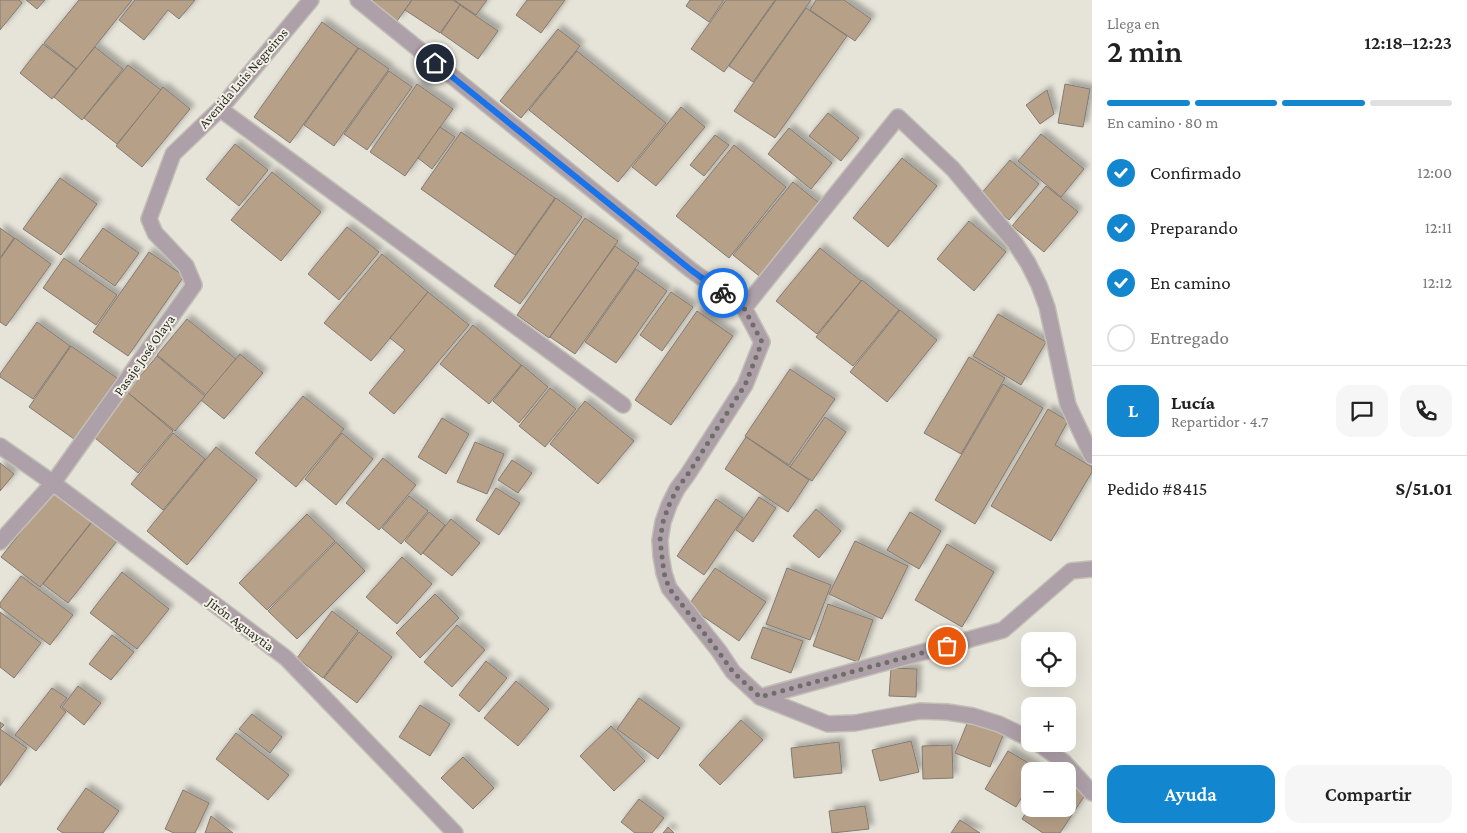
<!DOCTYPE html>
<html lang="es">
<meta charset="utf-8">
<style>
:root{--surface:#fff;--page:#f6f6f6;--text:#222;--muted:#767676;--line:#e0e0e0;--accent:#1286cf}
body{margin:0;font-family:"Crimson Pro",serif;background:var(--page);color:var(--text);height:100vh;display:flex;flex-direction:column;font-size:19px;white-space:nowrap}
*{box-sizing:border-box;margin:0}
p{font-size:16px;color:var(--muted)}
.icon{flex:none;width:28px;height:28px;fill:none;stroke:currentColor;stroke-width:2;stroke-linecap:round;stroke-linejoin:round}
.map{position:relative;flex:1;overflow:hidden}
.details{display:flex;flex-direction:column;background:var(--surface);width:375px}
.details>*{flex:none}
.buttons{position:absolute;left:1021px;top:632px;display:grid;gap:10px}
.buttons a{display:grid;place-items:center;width:55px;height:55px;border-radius:10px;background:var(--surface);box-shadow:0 5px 20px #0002;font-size:25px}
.pin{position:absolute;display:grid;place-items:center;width:42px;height:42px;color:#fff;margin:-21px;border:2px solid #fff;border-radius:50%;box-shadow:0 1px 5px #0007}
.courier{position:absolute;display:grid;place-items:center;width:50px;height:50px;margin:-25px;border:4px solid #1a73e8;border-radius:50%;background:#fff;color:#222;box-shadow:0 1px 6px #0007}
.overview em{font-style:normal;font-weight:600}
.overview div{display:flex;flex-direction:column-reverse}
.overview{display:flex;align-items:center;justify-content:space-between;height:85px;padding:0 15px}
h1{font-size:32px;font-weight:600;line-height:38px}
.bar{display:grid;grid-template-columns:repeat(4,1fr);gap:8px 5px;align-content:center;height:60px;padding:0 15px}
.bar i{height:6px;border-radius:4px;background:var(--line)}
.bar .selected{background:var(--accent)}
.bar p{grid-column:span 4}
.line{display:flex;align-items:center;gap:12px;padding:0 15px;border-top:1px solid var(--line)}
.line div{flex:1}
.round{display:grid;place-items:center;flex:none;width:52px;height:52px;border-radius:15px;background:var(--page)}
ol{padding:0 15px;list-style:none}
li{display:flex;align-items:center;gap:15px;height:55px}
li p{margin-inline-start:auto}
li .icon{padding:5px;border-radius:50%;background:var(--accent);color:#fff;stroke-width:4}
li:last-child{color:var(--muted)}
li i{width:28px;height:28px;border:2px solid var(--line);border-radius:50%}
.primary-button{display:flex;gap:10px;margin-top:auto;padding:10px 15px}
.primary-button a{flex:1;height:58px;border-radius:15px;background:var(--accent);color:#fff;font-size:20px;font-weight:600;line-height:58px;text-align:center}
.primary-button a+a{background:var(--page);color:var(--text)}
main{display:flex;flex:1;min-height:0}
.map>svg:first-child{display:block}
.building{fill:#b7a088;stroke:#837b73;filter:url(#shadow)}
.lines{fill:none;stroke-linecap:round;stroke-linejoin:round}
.street-casing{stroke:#c2c0b6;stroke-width:18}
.street{stroke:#aea0a8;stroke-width:15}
.done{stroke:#706e68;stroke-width:5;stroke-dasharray:0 9}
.route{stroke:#1a73e8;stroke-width:6}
.labels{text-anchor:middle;stroke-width:4;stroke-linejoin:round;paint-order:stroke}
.street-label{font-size:14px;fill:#302f2b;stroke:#f3f1e6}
</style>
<main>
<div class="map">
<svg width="1092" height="833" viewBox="0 0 1092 833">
<defs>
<filter id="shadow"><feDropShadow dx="4.5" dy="-4.5" stdDeviation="2.5" flood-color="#0004"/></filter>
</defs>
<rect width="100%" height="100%" fill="#e6e4d9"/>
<g class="building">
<path d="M0 0H19L22 3 0 30Z"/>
<path d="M26 0H45L37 9Z"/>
<path d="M79 0H132L77 69 44 43Z"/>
<path d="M135 0H195L179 19 168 10 144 40 119 20Z"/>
<path d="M367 0H412L397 21Z"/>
<path d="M412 0H453L460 5 440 33 405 10Z"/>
<path d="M454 0H487L476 15Z"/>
<path d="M527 0H565L541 33 516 15Z"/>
<path d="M690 0H724L709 22 686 6Z"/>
<path d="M726 0H775L724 72 691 49Z"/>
<path d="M776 0H811L753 82 729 66Z"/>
<path d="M816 0H844L871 19 855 41 810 10Z"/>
<path d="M460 5 498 31 478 59 441 33Z"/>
<path d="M806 8 847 36 775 138 734 111Z"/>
<path d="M322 22 358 48 290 143 254 117Z"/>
<path d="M558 29 580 46 521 118 500 101Z"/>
<path d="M43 44 76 69 52 99 20 73Z"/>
<path d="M95 47 123 69 82 120 54 97Z"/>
<path d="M359 48 389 69 334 146 304 125Z"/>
<path d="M577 51 666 123 618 182 529 110Z"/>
<path d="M128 65 161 90 117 144 84 118Z"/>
<path d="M389 71 412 87 367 150 344 134Z"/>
<path d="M417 84 453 109 405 176 370 152Z"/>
<path d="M1065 84 1090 89 1083 127 1058 123Z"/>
<path d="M163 87 190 109 142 167 116 146Z"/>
<path d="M1047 90 1054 114 1040 124 1026 105Z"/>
<path d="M681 107 705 127 656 186 632 167Z"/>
<path d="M828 113 859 138 841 161 809 136Z"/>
<path d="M440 127 455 137 432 169 418 158Z"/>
<path d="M789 128 832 163 811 189 768 154Z"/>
<path d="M461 132 555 198 515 255 421 189Z"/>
<path d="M1041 134 1084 169 1061 197 1018 161Z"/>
<path d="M715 135 729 145 704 176 690 165Z"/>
<path d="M235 144 268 170 239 206 206 179Z"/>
<path d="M734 145 786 187 729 258 676 216Z"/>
<path d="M902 158 937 186 888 247 853 218Z"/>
<path d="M1010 160 1039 184 1009 220 980 195Z"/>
<path d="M272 172 321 212 281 261 231 220Z"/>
<path d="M60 178 97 204 61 255 23 229Z"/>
<path d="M793 182 823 206 763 279 733 255Z"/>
<path d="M1046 186 1078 212 1044 252 1012 226Z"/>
<path d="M556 198 582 217 520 304 494 286Z"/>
<path d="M585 218 618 241 549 338 517 315Z"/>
<path d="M969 221 1006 252 974 291 937 259Z"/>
<path d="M347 227 379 252 339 300 308 274Z"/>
<path d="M0 228 14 238 0 258Z"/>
<path d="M103 228 139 253 115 286 79 261Z"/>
<path d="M15 238 51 264 6 326 0 322V259Z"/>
<path d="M615 246 639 263 575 354 550 337Z"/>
<path d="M820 248 861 281 817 334 776 301Z"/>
<path d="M149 252 184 276 128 356 93 332Z"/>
<path d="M382 254 428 292 371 361 324 323Z"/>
<path d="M64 258 117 295 96 325 43 288Z"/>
<path d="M636 269 667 291 616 363 585 342Z"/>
<path d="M862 280 899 310 853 366 816 337Z"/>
<path d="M428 292 469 325 394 414 369 393 405 350 390 338Z"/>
<path d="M671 292 693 307 662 351 640 335Z"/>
<path d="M900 310 937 340 887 402 850 372Z"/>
<path d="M697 311 733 336 671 425 635 400Z"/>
<path d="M998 314 1046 342 1021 385 973 356Z"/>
<path d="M187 319 236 359 206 395 157 355Z"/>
<path d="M37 322 70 346 33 399 0 377V374Z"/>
<path d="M473 325 521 365 489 404 440 364Z"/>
<path d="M71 346 117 378 74 439 29 407Z"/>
<path d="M240 354 263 373 224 419 201 400Z"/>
<path d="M157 356 205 396 175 431 127 392Z"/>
<path d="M969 357 1005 378 961 454 924 433Z"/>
<path d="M522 365 548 387 519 423 493 401Z"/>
<path d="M790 369 835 399 789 465 745 436Z"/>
<path d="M1003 384 1043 408 975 524 935 500Z"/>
<path d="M550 388 576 409 545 447 519 426Z"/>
<path d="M126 391 173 431 138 473 90 434Z"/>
<path d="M303 396 344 429 296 487 255 453Z"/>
<path d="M585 401 634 441 598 484 550 444Z"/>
<path d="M1048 409 1068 421 1055 445 1092 467V472L1051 541 991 506Z"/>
<path d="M825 417 846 432 812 481 790 467Z"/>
<path d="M442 418 469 434 446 474 418 457Z"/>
<path d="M173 433 205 459 163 510 131 484Z"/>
<path d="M342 433 373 459 336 505 305 479Z"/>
<path d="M746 437 809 480 788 512 725 469Z"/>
<path d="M475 442 504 454 487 494 457 482Z"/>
<path d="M216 447 257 480 187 565 147 531Z"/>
<path d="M383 458 416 485 379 530 346 503Z"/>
<path d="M512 460 532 473 518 493 498 480Z"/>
<path d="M0 463 14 474 0 491Z"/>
<path d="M496 488 520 503 499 535 476 520Z"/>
<path d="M54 490 93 520 40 587 1 557Z"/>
<path d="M409 496 428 511 401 544 382 528Z"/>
<path d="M759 497 776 508 753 542 736 530Z"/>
<path d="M716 499 743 518 704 575 677 556Z"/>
<path d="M816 509 841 531 819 558 793 536Z"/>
<path d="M429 512 445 525 421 555 405 541Z"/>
<path d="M910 512 941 531 919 569 887 550Z"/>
<path d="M307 514 335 541 267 610 239 583Z"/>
<path d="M451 519 480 543 452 576 423 553Z"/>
<path d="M92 522 117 541 68 603 43 584Z"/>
<path d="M855 541 908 566 882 619 829 594Z"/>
<path d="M336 542 365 571 297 639 268 611Z"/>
<path d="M947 544 994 572 962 627 915 600Z"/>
<path d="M402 557 432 584 397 624 366 597Z"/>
<path d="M715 568 766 602 739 641 688 606Z"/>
<path d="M787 568 831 585 810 640 766 624Z"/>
<path d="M122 572 169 609 137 649 90 613Z"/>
<path d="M21 576 73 615 50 645 0 607V603Z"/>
<path d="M435 594 459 618 420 658 396 633Z"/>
<path d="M828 604 873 620 858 662 813 646Z"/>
<path d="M332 611 358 631 323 678 297 658Z"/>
<path d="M0 612 41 643 14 678 0 667Z"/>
<path d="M457 625 485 650 452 687 424 662Z"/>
<path d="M763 627 803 641 791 673 751 658Z"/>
<path d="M359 632 392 657 357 703 324 678Z"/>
<path d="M112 635 134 652 111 680 89 664Z"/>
<path d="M486 661 507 678 479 712 459 695Z"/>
<path d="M891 668 917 669 916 697 889 696Z"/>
<path d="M516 681 549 709 518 746 484 718Z"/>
<path d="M78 686 101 703 84 725 62 707Z"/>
<path d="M52 688 67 698 60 707 66 712 36 751 15 735Z"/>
<path d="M639 698 680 728 658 759 617 729Z"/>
<path d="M420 705 450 724 430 756 399 737Z"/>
<path d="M252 714 282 737 270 753 239 729Z"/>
<path d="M969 719 1004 733 990 767 955 753Z"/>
<path d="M741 720 763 740 720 785 699 765Z"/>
<path d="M0 722 4 725 0 729 27 748 0 786Z"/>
<path d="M611 726 645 761 614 791 580 756Z"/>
<path d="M236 733 289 775 268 800 216 759Z"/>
<path d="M911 741 919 772 880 781 872 750Z"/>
<path d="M839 742 842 773 794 778 791 748Z"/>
<path d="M952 745 953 778 923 779 922 746Z"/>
<path d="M1008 751 1039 769 1037 771H1030V783L1016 807 985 789Z"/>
<path d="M463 757 494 788 473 809 441 778Z"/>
<path d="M1068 783 1085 795 1060 833H1043L1022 819 1030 806V809H1068Z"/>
<path d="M86 788 119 811 103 833H63L57 829Z"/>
<path d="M183 790 209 803 195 833H174L165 829Z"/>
<path d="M639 799 664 818 652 833H635L621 822Z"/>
<path d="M865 806 869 829 832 833 829 811Z"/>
<path d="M211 816 233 833H205Z"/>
<path d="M960 820 980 833H951Z"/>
<path d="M668 827 674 833H663Z"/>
</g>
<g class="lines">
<defs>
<g id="street">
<path d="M358 0 691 270 744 308 762 342 745 385 688 474 677 489 669 505 663 522 660 540 661 556 664 573 669 588 719 651 733 672 760 697 828 724 855 723 920 711 947 712 973 716 999 724 1030 739"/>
<path d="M220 109 623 405"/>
<path d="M744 308 898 117 953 169 1015 243 1028 263 1039 285 1047 307 1068 405 1092 456"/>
<path d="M0 446 53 483 286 658 455 833"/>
<path d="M0 542 53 483 194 285 186 266 155 233 149 219 173 154 220 109 311 0"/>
<path d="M760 697 1003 630 1071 571 1092 569"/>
<path d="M1039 744 1064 762 1092 793"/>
</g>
</defs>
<use href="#street" class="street-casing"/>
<use href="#street" class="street"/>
</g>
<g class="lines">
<path class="done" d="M723 293 744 308 762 342 745 385 688 474 677 489 669 505 663 522 660 540 664 573 669 588 718 651 733 672 760 697 947 646"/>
<path class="route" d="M435 63 691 270 723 293"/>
</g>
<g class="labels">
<g class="street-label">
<text transform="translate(243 78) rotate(-49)" y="5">Avenida Luis Negreiros</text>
<text transform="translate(144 355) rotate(-55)" y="5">Pasaje José Olaya</text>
<text transform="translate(241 624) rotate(37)" y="5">Jirón Aguaytia</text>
</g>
</g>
</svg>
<div class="buttons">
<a><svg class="icon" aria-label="locate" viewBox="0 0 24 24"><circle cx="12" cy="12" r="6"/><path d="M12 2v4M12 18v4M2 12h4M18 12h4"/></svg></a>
<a>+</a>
<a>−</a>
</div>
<div class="pin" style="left:947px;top:646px;background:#ea580c"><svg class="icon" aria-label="bag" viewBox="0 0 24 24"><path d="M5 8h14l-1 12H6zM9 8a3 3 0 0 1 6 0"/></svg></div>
<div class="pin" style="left:435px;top:63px;background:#1f2937"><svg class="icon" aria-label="home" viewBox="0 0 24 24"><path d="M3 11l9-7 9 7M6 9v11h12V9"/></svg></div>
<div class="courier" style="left:723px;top:293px"><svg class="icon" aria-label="bike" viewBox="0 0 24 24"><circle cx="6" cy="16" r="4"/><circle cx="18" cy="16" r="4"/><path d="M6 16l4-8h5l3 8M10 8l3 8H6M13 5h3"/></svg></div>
</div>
<section class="details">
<div class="overview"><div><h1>2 min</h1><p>Llega en</p></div><em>12:18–12:23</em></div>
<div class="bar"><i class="selected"></i><i class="selected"></i><i class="selected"></i><i></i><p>En camino · 80 m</p></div>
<ol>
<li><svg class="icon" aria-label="check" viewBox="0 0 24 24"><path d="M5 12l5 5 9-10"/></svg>Confirmado<p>12:00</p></li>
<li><svg class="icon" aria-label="check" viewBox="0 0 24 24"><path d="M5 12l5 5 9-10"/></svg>Preparando<p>12:11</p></li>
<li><svg class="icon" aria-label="check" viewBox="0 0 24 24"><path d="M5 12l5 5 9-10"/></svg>En camino<p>12:12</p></li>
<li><i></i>Entregado</li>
</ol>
<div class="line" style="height:90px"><b class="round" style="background:var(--accent);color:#fff">L</b><div><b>Lucía</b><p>Repartidor · 4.7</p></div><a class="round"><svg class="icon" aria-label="chat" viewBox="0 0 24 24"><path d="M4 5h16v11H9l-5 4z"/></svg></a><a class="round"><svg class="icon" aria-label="phone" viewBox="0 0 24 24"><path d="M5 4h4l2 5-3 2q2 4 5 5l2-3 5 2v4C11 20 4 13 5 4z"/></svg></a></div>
<div class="line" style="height:65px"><div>Pedido #8415</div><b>S/51.01</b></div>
<div class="primary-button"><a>Ayuda</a><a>Compartir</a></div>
</section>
</main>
